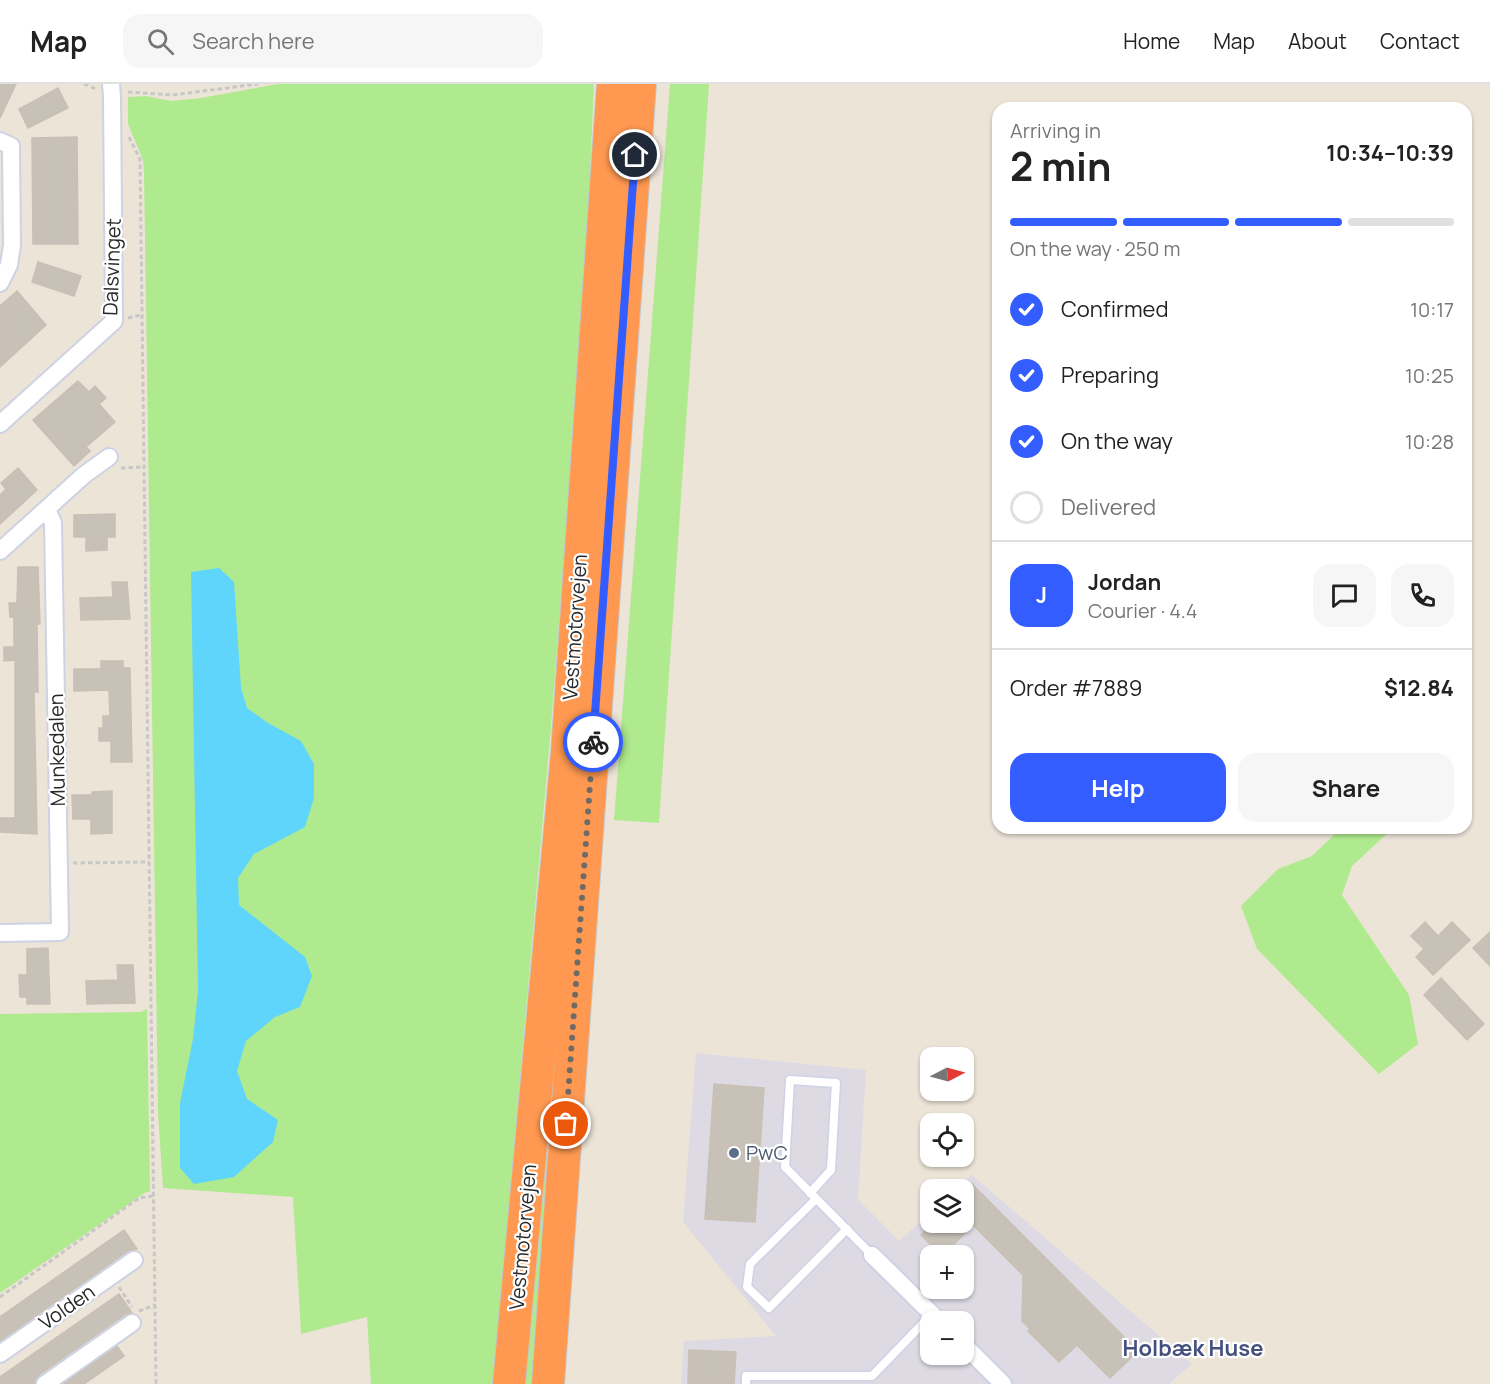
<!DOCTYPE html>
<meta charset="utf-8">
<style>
:root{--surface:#fff;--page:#f6f6f6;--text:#222;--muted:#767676;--line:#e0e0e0;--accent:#335dff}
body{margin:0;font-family:Manrope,sans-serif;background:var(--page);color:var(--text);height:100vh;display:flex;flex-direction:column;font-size:22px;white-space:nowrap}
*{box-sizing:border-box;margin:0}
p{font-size:20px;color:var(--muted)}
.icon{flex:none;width:33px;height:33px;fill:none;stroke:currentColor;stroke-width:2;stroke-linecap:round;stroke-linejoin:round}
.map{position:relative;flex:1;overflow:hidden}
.drawer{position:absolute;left:992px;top:18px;width:480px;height:732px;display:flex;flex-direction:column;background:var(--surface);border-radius:18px;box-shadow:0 2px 4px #0004}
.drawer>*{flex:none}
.needle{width:39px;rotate:84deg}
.tools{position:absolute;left:920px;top:963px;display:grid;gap:12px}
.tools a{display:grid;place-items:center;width:54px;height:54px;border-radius:12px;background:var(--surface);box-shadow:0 2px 4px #0004;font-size:30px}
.pin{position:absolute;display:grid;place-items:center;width:51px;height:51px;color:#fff;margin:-26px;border:3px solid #fff;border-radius:50%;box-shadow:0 2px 6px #0007}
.courier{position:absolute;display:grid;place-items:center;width:60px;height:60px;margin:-30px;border:4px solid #335dff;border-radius:50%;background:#fff;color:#222;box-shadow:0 2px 8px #0007}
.overview em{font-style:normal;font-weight:700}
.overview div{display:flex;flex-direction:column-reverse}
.overview{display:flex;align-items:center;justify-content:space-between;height:102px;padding:0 18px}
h1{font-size:39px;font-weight:700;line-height:45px}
.bar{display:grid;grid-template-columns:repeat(4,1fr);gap:9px 6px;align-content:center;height:72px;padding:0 18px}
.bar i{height:8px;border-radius:4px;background:var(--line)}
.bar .on{background:var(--accent)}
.bar p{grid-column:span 4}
.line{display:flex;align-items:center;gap:15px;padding:0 18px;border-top:2px solid var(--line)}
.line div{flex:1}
.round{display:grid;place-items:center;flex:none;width:63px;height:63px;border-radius:18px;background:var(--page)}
ol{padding:0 18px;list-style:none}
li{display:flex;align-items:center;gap:18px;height:66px}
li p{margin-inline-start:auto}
li .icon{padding:6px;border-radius:50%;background:var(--accent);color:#fff;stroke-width:4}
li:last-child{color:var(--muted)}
li i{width:33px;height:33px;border:3px solid var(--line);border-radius:50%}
.primary-button{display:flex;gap:12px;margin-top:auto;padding:12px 18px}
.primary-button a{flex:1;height:69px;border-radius:18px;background:var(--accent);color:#fff;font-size:24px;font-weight:700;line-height:69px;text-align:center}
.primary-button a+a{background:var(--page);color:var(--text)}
header{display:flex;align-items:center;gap:36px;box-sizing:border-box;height:84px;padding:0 30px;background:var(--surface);border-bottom:2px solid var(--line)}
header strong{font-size:28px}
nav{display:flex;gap:33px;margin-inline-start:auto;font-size:21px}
.search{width:420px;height:54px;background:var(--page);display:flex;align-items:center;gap:15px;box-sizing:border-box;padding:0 21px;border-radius:18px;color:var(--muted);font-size:22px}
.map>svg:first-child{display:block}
.industrial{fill:#dddae4;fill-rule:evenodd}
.green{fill:#afea8e}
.water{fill:#5fd5fb}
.building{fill:#c8c1b8;stroke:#c8c0b2;stroke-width:1.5}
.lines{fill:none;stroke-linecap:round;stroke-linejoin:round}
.service-casing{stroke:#cdd2e4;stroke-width:11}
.minor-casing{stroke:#cdd2e4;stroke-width:20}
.motorway-casing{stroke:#c7c7c7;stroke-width:34}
.path{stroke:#c7c7c7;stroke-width:3;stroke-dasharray:4.5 3;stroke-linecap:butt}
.service{stroke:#fff;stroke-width:8}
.minor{stroke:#fff;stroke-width:16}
.motorway{stroke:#ff9951;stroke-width:32}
.done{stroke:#6e6a66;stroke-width:6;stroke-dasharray:0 10.8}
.route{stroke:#335dff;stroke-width:8}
.service-dot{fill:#5c6f8a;stroke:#fff;stroke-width:2}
.labels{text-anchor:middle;stroke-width:4.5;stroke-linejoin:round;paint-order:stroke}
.street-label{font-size:20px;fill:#292929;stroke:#fff}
.service-label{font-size:20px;fill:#4e5e75;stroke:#fff;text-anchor:start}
.quarter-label{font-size:22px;font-weight:bold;fill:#44507e;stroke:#fff}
</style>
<header>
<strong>Map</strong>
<div class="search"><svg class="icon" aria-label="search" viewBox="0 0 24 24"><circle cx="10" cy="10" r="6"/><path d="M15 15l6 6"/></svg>Search here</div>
<nav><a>Home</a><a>Map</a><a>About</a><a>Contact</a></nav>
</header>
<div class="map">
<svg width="1490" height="1300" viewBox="0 0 1490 1300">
<rect width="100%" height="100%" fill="#ede4d8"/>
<path class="industrial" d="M696 969 866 986 858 1115 899 1157 930 1129V1138H963V1106L955 1105 972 1091 1192 1280 1169 1300H681L684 1257 776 1252 683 1138ZM930 1172H963V1204H930ZM930 1238H963V1270H930Z"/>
<g class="green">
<path d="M278 0H594L586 183 551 643 493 1300H371L367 1233 301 1250 293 1113 163 1104 158 1028 144 89 143 76 128 40V13L146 12 171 17 201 14Z"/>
<path d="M670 0H709L659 739 614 736Z"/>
<path d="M571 723 537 1300H520Z"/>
<path d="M1341 744H1393L1352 782 1342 811 1409 911 1418 960 1379 990 1257 865 1241 822 1278 785 1312 772Z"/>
<path d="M147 925 150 1108H146L0 1209V930L140 928Z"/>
</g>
<path class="water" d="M219 484 234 498 241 604 247 624 268 639 301 657 314 680V714L305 743 254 770 238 794 239 821 305 873 312 892 300 923 275 933 246 957 237 987 247 1015 278 1036 273 1058 234 1093 194 1100 180 1084V1019L193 955 198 907 191 488Z"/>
<g class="building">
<path d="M0 0H16L0 34Z"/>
<path d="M58 4 68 24 28 44 19 25Z"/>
<path d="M77 53 78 160H33L32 54Z"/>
<path d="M38 178 81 192 74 212 32 198Z"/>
<path d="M17 207 46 241 0 283V222Z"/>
<path d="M78 297 89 308 95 302 106 314 99 320 115 338 86 363 90 367 74 382 33 336Z"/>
<path d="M18 384 37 406 0 440V411L6 405 1 399Z"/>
<path d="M115 430V453H107V466L86 467V453H74V431Z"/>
<path d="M18 483H38L40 540H37L38 608H34L37 750 0 748V734H15V576L4 577V563H14V533H10L9 519H17Z"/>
<path d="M112 498H127L130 535 81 536 80 514 113 513Z"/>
<path d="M101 577H123V584H130L132 678H111V657H99V644H103V632H110L109 606 74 607V585H101Z"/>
<path d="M112 707V749L91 750V735H73L72 711H92V708Z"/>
<path d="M1425 838 1438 852 1452 838 1470 856 1433 891 1416 873 1424 865 1411 852Z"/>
<path d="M1490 848V882L1473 864Z"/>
<path d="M48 864 50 920H27V913H20L19 891H27V865Z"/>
<path d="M117 881H133L135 919 87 920 86 897 118 896Z"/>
<path d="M1441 894 1484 940 1467 956 1424 911Z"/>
<path d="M714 1000 764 1004 755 1138 705 1135Z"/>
<path d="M972 1100 1138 1267 1110 1294 1077 1261 1059 1278 1028 1247 1030 1245 1022 1237 1023 1191 973 1141 952 1162 941 1167 936 1166 921 1151 934 1138H963V1109Z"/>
<path d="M124 1146 137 1165 128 1167 0 1257V1233Z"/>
<path d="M119 1210 132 1229 126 1230 39 1291 35 1300H0V1293Z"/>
<path d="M117 1262 124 1272 84 1300H63Z"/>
<path d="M689 1266 736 1268 734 1300H688Z"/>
</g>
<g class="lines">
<defs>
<g id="service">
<path d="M810 1109 831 1086 836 999 790 996 785 1083 872 1171"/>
<path d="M816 1115 750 1180 747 1203 769 1224 847 1145"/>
<path d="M746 1300V1292H872L932 1230"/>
</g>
<g id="minor">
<path d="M0 57 11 62 12 161 9 181 0 199"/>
<path d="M0 340 114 237 112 13 111 0"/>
<path d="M0 467 84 391 109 373"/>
<path d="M0 849 60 848 53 439 47 425"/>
<path d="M872 1171 940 1238"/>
<path d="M963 1260 1003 1300"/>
<path d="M0 1270 134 1176"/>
<path d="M45 1300 132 1239"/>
</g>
<g id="motorway">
<path d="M509 1300 567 669 613 0"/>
<path d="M548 1300 640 0"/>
</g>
</defs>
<use href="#service" class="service-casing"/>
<use href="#minor" class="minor-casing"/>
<use href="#motorway" class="motorway-casing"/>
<g class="path">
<path d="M84 0 96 5"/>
<path d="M128 8 172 11 258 0"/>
<path d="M129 53 140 75 156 1300"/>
<path d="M128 234 141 231"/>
<path d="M121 384 143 383"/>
<path d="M73 779 149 778"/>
<path d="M119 1203 132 1223"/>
<path d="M0 1213 139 1114 153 1112"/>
<path d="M139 1227 155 1221"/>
</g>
<use href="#service" class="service"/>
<use href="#minor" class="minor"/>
<use href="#motorway" class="motorway"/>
</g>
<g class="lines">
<path class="done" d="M566 1040 593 658"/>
<path class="route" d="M593 658 635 71"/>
</g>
<circle class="service-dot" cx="734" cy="1069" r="6"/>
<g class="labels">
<g class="street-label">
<text transform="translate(112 183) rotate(-88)" y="7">Dalsvinget</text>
<text transform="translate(575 543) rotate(-86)" y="7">Vestmotorvejen</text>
<text transform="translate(57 666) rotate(-91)" y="7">Munkedalen</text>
<text transform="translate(523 1153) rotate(-85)" y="7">Vestmotorvejen</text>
<text transform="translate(67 1223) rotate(-35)" y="7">Volden</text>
</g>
<g class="service-label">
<text x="746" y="1076">PwC</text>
</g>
<g class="quarter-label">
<text x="1193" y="1272">Holbæk Huse</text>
</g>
</g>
</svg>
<div class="tools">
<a><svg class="needle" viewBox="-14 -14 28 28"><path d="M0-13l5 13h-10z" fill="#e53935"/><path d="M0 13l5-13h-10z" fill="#767676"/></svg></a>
<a><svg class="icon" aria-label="locate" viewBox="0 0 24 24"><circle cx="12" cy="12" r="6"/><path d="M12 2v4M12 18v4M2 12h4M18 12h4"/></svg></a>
<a><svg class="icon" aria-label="layers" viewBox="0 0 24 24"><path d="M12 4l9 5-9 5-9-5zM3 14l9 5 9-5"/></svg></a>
<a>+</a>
<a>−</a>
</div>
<div class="pin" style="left:566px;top:1040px;background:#ea580c"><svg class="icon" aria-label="bag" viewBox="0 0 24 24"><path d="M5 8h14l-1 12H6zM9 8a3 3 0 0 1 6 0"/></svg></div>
<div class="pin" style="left:635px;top:71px;background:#1f2937"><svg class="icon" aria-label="home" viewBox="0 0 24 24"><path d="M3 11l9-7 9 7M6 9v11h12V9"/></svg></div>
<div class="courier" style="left:593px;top:658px"><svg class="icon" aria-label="bike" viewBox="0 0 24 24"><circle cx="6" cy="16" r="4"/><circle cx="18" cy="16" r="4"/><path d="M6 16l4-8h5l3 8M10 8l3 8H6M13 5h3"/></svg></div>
<section class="drawer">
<div class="overview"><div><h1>2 min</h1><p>Arriving in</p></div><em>10:34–10:39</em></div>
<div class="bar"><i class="on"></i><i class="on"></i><i class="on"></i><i></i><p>On the way · 250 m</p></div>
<ol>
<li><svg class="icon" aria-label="check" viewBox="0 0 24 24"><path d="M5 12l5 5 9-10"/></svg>Confirmed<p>10:17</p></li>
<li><svg class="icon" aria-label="check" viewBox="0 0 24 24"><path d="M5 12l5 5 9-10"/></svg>Preparing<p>10:25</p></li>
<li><svg class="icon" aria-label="check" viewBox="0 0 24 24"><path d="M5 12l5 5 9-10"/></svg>On the way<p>10:28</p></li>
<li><i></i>Delivered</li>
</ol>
<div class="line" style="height:108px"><b class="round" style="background:var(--accent);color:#fff">J</b><div><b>Jordan</b><p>Courier · 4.4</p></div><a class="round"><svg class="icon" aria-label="chat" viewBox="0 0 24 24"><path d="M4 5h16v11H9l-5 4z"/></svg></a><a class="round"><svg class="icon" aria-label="phone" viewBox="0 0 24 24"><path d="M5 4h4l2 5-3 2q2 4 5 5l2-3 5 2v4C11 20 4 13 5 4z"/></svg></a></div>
<div class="line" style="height:78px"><div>Order #7889</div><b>$12.84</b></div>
<div class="primary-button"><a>Help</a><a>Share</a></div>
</section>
</div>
